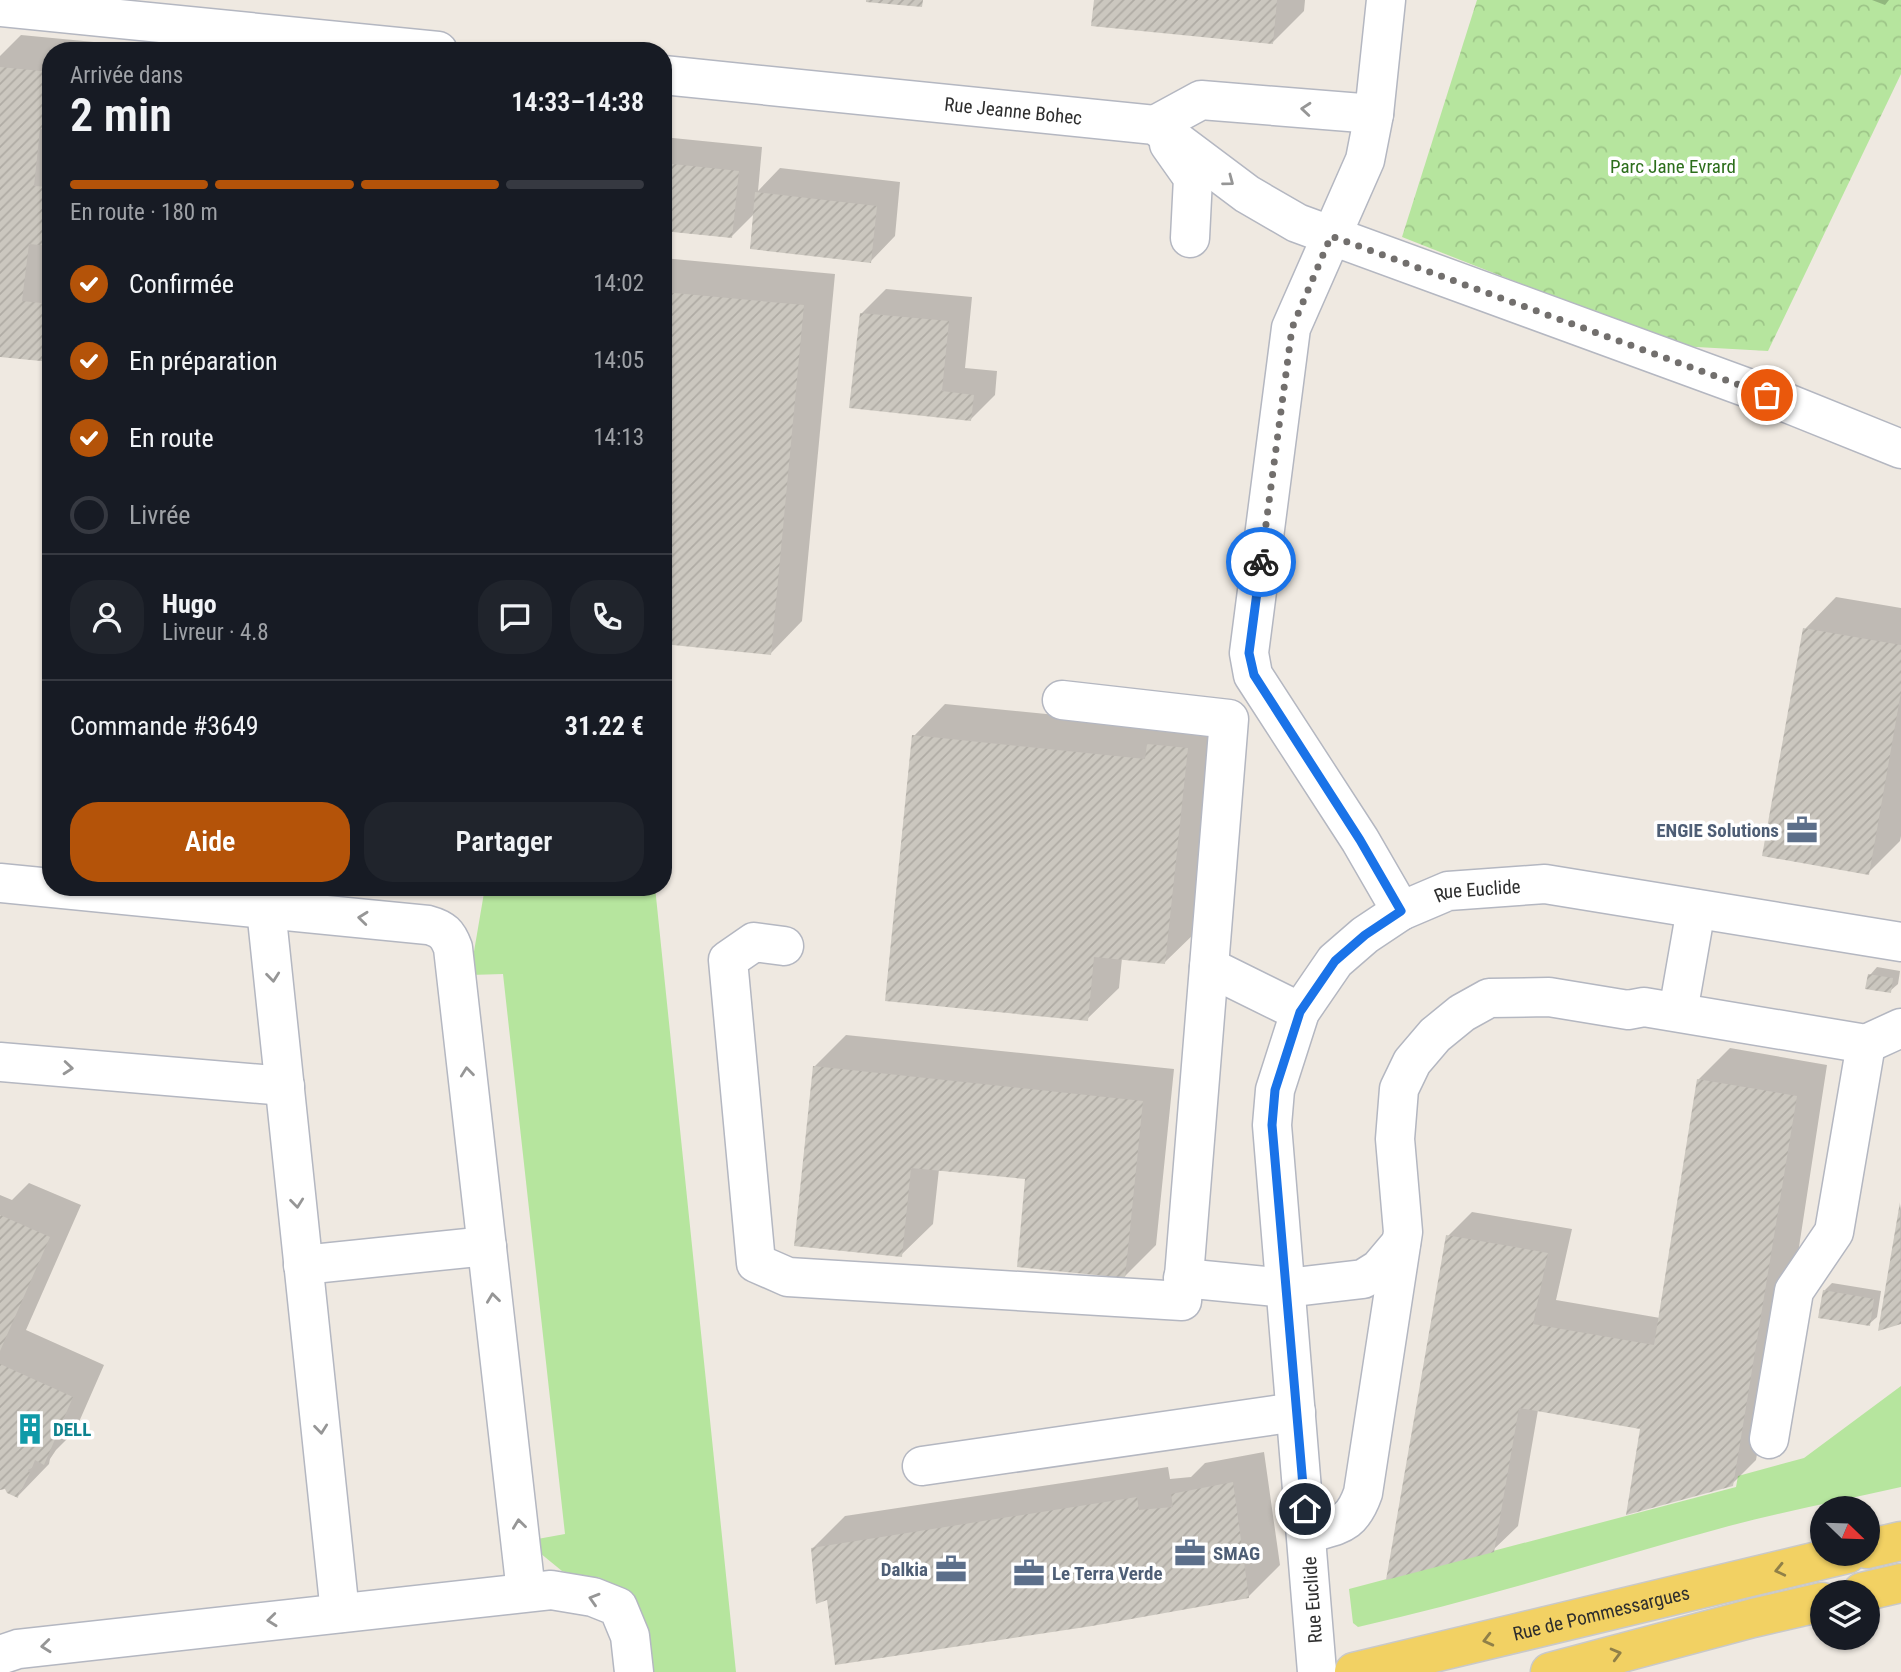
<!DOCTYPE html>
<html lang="fr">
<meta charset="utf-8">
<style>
:root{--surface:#171b24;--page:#20242c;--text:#f1f3f6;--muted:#9ea1a6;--line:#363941;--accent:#b45309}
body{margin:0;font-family:"Roboto Condensed",sans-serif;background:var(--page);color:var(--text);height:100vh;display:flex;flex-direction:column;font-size:26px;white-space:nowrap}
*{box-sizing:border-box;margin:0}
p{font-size:23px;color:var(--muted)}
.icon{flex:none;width:38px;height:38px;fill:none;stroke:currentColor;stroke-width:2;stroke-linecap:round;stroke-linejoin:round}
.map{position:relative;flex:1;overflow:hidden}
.side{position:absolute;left:42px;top:42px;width:630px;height:854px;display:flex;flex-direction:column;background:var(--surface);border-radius:28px;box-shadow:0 2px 5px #0004}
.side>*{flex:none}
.needle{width:46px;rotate:113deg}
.buttons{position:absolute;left:1810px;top:1496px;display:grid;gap:14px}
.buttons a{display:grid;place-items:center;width:70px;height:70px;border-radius:50%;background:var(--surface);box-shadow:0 2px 5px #0004;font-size:35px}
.pin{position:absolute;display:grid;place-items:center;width:60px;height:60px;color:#fff;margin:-30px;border:4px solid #fff;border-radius:50%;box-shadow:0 2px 7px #0007}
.courier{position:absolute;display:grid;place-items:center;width:70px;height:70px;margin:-35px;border:5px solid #1a73e8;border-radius:50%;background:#fff;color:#222;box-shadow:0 2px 9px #0007}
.headline em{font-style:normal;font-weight:600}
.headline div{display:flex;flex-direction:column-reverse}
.headline{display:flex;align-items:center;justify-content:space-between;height:119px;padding:0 28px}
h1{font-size:46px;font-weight:600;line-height:52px}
.bar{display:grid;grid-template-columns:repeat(4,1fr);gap:10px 7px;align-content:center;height:84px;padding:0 28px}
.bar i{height:9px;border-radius:5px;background:var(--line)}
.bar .selected{background:var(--accent)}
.bar p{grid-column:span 4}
.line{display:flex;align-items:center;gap:18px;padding:0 28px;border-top:2px solid var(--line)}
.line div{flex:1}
.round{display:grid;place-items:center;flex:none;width:74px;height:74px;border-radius:28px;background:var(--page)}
ol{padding:0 28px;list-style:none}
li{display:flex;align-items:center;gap:21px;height:77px}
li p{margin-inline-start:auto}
li .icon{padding:7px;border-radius:50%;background:var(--accent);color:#fff;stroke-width:4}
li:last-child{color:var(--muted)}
li i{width:38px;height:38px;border:4px solid var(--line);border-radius:50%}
.primary-button{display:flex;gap:14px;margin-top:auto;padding:14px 28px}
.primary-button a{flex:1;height:80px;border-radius:28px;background:var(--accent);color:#fff;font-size:28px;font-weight:600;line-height:80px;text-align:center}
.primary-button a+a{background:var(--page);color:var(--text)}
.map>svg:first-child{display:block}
.grass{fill:#b6e59e}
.park{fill:url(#park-crowns)}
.shadow{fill:#0003}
.building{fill:url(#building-hatch)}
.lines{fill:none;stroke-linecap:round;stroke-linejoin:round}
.minor-casing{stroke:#b4b7c1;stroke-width:41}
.major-casing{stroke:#c9c9c9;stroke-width:41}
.minor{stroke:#fff;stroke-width:38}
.major{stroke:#f2d163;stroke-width:38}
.oneway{stroke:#969696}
.oneway2{stroke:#908048}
.done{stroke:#726f6d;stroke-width:7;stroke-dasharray:0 12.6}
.route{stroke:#1a73e8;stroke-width:9}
.labels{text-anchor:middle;stroke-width:7;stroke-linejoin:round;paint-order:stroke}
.street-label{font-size:19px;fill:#2e2e2e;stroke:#fff}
.park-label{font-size:19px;fill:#2c6e1b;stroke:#fff}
.service-label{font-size:19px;font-weight:bold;fill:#4e5e75;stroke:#fff;text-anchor:end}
.culture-label{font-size:19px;font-weight:bold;fill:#0d838f;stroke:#fff;text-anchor:start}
</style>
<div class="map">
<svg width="1901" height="1672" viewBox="0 0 1901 1672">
<defs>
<pattern id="park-crowns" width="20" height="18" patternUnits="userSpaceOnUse" patternTransform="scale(1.75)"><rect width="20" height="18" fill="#b6e59e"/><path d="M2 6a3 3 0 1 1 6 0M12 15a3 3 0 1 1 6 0" fill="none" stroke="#9dc588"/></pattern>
<pattern id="building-hatch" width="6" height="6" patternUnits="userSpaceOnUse" patternTransform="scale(1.75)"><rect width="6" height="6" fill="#cbc7bf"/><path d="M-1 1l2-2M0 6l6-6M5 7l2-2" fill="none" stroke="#afaba4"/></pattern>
</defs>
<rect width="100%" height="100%" fill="#efe9e1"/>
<g class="grass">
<path d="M485 887H655L736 1672H645L615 1586 598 1577H581L562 1571 540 1553 532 1540 565 1534 503 974 470 975Z"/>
<path d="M1901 1386V1487C1844 1500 1786 1511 1729 1526 1605 1560 1483 1599 1358 1627L1353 1623 1349 1589 1736 1487 1738 1476 1804 1458Z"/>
</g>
<path class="park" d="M1477 0H1901V74L1768 351 1679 346 1402 237Z"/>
<g class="shadow">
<path d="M1096 0H1305L1304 11 1272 43Z"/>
<path d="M1872 0H1889L1885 5Z"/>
<path d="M21 35 188 51H51V360L0 356V56Z"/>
<path d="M663 137 762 147 758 191 780 168 900 182 895 236 871 261 755 213 732 236 663 229Z"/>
<path d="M663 258 835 274 802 621 771 653 663 643Z"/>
<path d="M886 289 972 297 965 368 997 371 995 395 971 419 862 313Z"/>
<path d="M1836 597 1901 608V836L1900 841 1868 873 1805 629Z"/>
<path d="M945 704 1167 726 1219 717 1197 931 1165 962 1122 958 1119 988 1087 1019 914 736Z"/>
<path d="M1877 967 1900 971 1898 984 1890 991 1870 975Z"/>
<path d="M846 1035 1174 1069 1156 1245 1125 1276 1027 1177 939 1169 933 1224 901 1255 814 1067Z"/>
<path d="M1730 1048 1827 1065 1797 1260 1789 1268 1756 1460 1732 1484 1642 1427 1538 1410 1518 1526 1493 1550 1448 1236 1472 1212 1572 1229 1556 1300 1660 1318 1698 1080Z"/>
<path d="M29 1183 81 1205 26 1330 104 1365 75 1431 56 1450 50 1459 49 1464 18 1496 6 1487 0 1488V1195L12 1200Z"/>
<path d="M1901 1204V1322L1880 1328Z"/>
<path d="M1832 1283 1881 1291 1877 1317 1869 1324 1824 1291Z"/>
<path d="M1264 1452 1280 1565 1248 1597H829L813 1548 845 1516 1168 1467 1170 1479 1191 1477 1205 1463Z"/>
</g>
<g class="building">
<path d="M866 0H923L922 7 866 2Z"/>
<path d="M1094 0H1277L1273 44 1091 26Z"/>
<path d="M0 67 51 72V130L40 129 34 186 51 187V246L29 244 22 301 51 304V362L0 357Z"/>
<path d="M663 163 739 171 732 238 663 231Z"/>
<path d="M755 192 877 206 871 263 750 249Z"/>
<path d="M663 292 804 305 771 655 663 644Z"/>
<path d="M860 313 949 321 942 391 974 395 971 421 849 408Z"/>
<path d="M1803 628 1901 645V692L1869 875 1762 856Z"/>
<path d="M912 735 1145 759 1147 744 1188 748 1165 964 1094 957 1088 1021 885 1001Z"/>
<path d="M1868 974 1893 978 1891 993 1865 989Z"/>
<path d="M813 1066 1143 1101 1125 1278 1017 1267 1025 1179 911 1168 902 1257 794 1246Z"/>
<path d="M1697 1079 1797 1096 1733 1486 1626 1515 1640 1429 1519 1408 1494 1552 1386 1580 1446 1235 1548 1253 1533 1324 1654 1345Z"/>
<path d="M1900 1202 1901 1324 1878 1331Z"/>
<path d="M0 1215 50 1237 0 1351Z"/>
<path d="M1823 1290 1874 1299 1870 1326 1818 1318Z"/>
<path d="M0 1364 73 1397 44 1465 35 1460 32 1468 28 1470 30 1473 22 1489 19 1491 18 1498 7 1493 5 1489 0 1490Z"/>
<path d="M1233 1482 1249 1598 1092 1626 835 1665 827 1600 816 1604 811 1548 1137 1497 1139 1510 1173 1507 1171 1494Z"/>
</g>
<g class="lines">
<defs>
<g id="minor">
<path d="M1386 0 1374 114 1365 160 1291 328 1249 653 1253 675 1360 840 1401 911"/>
<path d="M0 7 438 51"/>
<path id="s1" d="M663 75 1155 125 1247 194 1297 223 1767 395 1901 449"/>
<path d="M1155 125 1201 100 1374 114"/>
<path d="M1169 144 1193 178 1190 238"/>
<path d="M0 883 428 925C443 929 448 934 453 948L526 1592"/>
<path d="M266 909 340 1613"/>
<path d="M784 946 754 942 728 960 756 1263 788 1277 1182 1301 1229 719 1062 700"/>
<path d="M1209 967 1300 1012"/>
<path d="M1678 1012 1696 909"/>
<path d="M0 1062 285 1086"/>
<path d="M303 1265 487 1246"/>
<path d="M1183 1278 1286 1288 1363 1279 1379 1269 1401 1243"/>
<path d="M1769 1439 1794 1291 1834 1232 1866 1044"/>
<path d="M922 1466 1296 1412"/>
<path d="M1307 1534C1338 1524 1351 1527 1363 1493L1403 1232 1395 1139 1399 1089 1412 1062 1435 1035 1462 1013 1489 998 1549 997 1628 1010 1644 1007 1866 1044 1901 1028"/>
<path d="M0 1655 18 1649 551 1590 593 1597 618 1607 630 1636 634 1672"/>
<path id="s2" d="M1317 1672 1272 1125 1275 1090 1300 1012 1335 961 1365 935 1401 911 1448 891 1545 884 1901 942"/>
</g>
<g id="major">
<path d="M1867 1549 1901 1541"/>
<path d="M1862 1592 1901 1583"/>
<path id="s3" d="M1354 1672 1847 1554"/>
<path d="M1550 1672 1753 1618 1822 1602"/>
</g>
</defs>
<use href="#minor" class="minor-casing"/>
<use href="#major" class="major-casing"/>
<use href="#minor" class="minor"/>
<use href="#major" class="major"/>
</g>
<defs><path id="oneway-chevron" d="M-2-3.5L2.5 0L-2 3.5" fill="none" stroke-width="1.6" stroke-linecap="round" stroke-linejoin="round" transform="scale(1.75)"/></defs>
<g class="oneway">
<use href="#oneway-chevron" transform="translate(1306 109) rotate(-175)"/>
<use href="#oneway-chevron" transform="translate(1229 181) rotate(37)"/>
<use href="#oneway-chevron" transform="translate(363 918) rotate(-174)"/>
<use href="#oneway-chevron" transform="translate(273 977) rotate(84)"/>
<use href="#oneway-chevron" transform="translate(68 1068) rotate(5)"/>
<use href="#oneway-chevron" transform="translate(467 1072) rotate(-96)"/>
<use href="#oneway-chevron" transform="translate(297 1203) rotate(84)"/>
<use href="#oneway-chevron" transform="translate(493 1298) rotate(-97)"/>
<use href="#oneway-chevron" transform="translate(321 1429) rotate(84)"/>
<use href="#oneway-chevron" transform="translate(519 1524) rotate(-97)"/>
<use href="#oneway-chevron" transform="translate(594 1599) rotate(-163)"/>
<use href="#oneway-chevron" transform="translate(272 1620) rotate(174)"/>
<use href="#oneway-chevron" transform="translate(46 1646) rotate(174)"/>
</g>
<g class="oneway2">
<use href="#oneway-chevron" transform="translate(1780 1570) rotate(167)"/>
<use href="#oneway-chevron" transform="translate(1488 1640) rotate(166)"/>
<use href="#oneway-chevron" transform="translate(1616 1654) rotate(-15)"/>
</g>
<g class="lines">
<path class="done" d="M1261 562 1292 328 1331 236 1767 395"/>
<path class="route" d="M1261 562 1249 653 1254 675 1360 840 1401 911 1365 935 1335 961 1300 1012 1275 1090 1272 1125 1305 1509"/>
</g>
<defs>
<symbol id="office-bare" viewBox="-9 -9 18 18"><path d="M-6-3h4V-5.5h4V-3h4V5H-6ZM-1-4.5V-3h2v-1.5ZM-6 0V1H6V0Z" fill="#5c6f8a" stroke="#fff" stroke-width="2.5" paint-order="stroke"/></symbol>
<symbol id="building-bare" viewBox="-9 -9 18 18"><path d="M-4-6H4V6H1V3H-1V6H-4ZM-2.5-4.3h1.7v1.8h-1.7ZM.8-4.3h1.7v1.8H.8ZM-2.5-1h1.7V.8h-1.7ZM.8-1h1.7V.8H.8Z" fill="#0f9aa8" stroke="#fff" stroke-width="2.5" paint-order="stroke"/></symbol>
</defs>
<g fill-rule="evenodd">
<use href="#office-bare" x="1780" y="808" width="44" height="44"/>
<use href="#building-bare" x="8" y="1407" width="44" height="44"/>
<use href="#office-bare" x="1168" y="1531" width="44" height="44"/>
<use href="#office-bare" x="929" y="1547" width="44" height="44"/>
<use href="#office-bare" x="1007" y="1551" width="44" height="44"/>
</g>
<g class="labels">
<g class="street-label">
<text dy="7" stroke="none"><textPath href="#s1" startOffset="352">Rue Jeanne Bohec</textPath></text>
<text dy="7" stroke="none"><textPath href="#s2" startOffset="891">Rue Euclide</textPath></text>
<text transform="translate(1312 1600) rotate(-94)" y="7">Rue Euclide</text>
<text dy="7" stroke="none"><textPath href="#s3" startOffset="254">Rue de Pommessargues</textPath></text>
</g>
<g class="park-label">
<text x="1673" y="173">Parc Jane Evrard</text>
</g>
<g class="service-label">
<text x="1779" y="837">ENGIE Solutions</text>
<text x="1213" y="1560" text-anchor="start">SMAG</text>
<text x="928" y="1576">Dalkia</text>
<text x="1052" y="1580" text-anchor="start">Le Terra Verde</text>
</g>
<g class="culture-label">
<text x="53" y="1436">DELL</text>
</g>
</g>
</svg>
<div class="buttons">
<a><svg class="needle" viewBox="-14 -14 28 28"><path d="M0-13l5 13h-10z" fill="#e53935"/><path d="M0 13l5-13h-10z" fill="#9ea1a6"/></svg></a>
<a><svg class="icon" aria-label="layers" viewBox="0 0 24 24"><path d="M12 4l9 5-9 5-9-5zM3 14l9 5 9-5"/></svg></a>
</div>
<div class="pin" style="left:1767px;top:395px;background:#ea580c"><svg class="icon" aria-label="bag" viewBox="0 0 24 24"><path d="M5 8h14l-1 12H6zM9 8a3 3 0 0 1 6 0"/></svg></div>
<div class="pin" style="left:1305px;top:1509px;background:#1f2937"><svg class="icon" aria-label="home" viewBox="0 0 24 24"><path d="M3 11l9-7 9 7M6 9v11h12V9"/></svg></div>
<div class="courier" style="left:1261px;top:562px"><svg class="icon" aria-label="bike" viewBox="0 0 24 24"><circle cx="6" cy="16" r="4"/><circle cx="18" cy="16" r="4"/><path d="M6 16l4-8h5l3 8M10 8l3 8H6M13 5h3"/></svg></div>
<section class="side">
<div class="headline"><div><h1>2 min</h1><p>Arrivée dans</p></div><em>14:33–14:38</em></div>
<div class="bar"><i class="selected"></i><i class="selected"></i><i class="selected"></i><i></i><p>En route · 180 m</p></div>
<ol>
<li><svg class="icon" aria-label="check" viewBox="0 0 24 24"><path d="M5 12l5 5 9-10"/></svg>Confirmée<p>14:02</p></li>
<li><svg class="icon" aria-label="check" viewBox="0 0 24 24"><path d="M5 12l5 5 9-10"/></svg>En préparation<p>14:05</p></li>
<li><svg class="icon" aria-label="check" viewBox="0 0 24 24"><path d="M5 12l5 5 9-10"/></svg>En route<p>14:13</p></li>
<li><i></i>Livrée</li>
</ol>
<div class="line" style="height:126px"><a class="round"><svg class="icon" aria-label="person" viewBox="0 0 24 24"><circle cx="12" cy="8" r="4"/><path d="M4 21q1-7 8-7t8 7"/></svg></a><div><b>Hugo</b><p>Livreur · 4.8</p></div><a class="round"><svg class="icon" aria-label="chat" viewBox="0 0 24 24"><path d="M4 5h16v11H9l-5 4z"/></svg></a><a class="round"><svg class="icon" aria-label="phone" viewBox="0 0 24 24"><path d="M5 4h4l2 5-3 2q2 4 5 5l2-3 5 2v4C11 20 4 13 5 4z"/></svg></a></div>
<div class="line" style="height:91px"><div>Commande #3649</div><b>31.22 €</b></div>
<div class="primary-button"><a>Aide</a><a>Partager</a></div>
</section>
</div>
